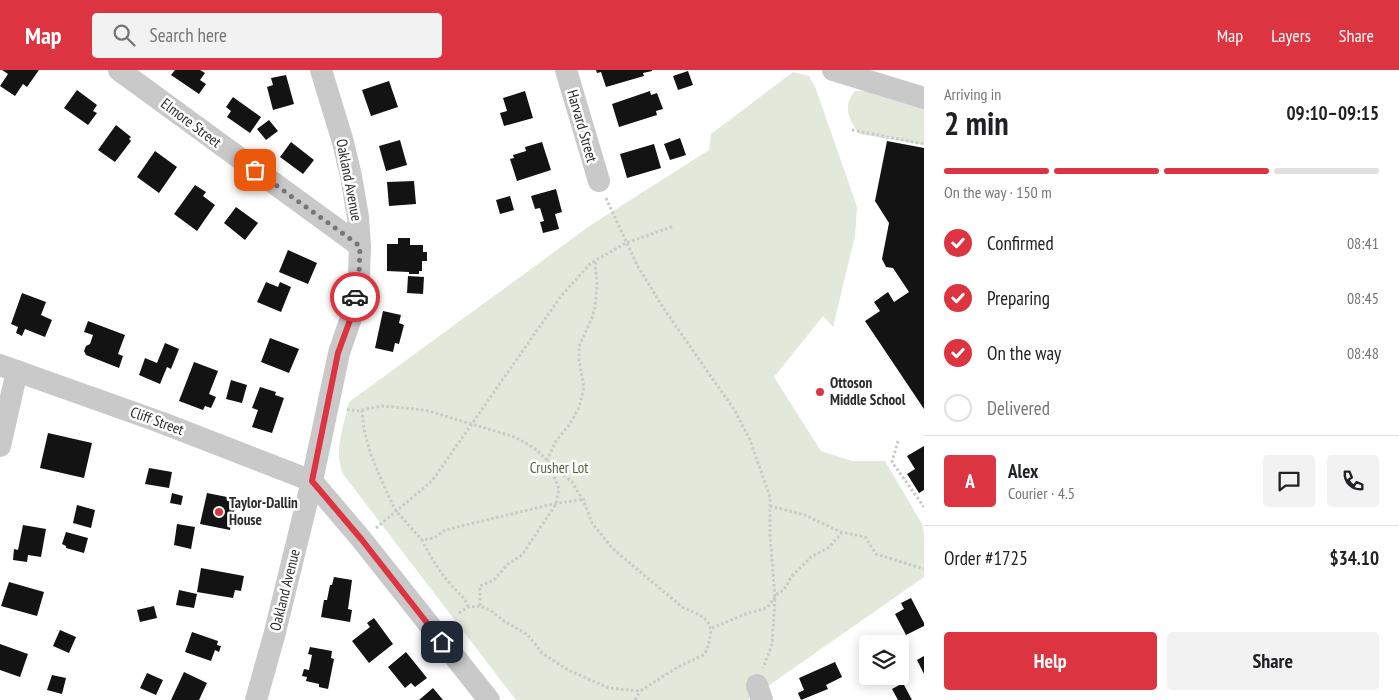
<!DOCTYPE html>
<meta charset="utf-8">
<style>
:root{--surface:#fff;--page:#f2f2f2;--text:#202124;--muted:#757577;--line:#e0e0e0;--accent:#dd3441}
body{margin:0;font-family:"PT Sans Narrow",sans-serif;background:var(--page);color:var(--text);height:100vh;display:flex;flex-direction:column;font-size:19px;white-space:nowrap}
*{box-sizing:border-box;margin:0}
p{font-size:16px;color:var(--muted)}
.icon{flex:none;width:28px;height:28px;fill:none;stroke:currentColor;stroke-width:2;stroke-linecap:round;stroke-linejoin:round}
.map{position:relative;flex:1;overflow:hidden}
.sheet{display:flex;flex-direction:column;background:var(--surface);width:475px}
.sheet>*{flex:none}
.controls{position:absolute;left:859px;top:565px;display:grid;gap:10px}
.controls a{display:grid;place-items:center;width:50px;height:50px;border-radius:5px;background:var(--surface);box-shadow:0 2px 12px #0003;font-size:25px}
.pin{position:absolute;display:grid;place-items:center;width:42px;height:42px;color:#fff;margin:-21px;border-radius:10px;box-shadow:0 2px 8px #0006}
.courier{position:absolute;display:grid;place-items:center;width:50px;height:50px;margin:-25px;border:4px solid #dd3441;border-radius:50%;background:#fff;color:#222;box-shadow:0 1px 6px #0007}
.headline em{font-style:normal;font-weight:800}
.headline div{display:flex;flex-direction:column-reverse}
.headline{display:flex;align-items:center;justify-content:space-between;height:85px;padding:0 20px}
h1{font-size:32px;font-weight:800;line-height:38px}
.bar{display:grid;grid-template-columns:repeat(4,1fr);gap:8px 5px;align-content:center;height:60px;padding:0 20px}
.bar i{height:6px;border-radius:4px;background:var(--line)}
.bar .on{background:var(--accent)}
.bar p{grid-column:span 4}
.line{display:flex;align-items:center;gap:12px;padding:0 20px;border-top:1px solid var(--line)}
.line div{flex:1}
.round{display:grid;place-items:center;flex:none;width:52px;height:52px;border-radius:5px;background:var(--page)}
ol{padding:0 20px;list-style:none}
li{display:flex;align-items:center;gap:15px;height:55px}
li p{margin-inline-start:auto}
li .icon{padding:5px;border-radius:50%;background:var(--accent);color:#fff;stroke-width:4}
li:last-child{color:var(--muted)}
li i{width:28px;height:28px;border:2px solid var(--line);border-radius:50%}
.button{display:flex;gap:10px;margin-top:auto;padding:10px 20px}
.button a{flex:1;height:58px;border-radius:5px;background:var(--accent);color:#fff;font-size:20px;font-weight:800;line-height:58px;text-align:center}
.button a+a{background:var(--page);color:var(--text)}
header{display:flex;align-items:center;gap:30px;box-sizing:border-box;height:70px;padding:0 25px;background:var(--accent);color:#fff}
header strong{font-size:24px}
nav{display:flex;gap:28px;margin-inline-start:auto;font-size:18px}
.search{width:350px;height:45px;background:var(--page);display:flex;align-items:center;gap:12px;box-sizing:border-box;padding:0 18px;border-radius:5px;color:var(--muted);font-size:19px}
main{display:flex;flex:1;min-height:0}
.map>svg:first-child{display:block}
.green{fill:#e2e9da}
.building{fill:#131313}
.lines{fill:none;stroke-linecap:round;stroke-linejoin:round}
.path{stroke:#c9c9c9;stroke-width:3;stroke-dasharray:2.5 2.5;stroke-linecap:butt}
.minor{stroke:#c9c9c9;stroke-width:22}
.done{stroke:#767676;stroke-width:5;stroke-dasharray:0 9}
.route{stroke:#dd3441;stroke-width:6}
.poi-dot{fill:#dd3441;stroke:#fff;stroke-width:2}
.labels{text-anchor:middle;stroke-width:5;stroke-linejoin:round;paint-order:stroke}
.street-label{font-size:15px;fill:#2c2c2c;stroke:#fff}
.poi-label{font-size:15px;font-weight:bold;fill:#2c2c2c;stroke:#fff;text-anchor:start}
.park-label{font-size:15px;fill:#4f653c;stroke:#fff}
</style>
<header>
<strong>Map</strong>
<div class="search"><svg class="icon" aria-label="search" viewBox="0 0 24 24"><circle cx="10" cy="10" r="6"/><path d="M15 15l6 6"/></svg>Search here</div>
<nav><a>Map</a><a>Layers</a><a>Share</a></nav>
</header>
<main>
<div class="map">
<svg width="924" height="630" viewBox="0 0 924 630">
<rect width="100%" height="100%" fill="#fff"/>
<g class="green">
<path d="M793 2 809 6 816 19 857 137 855 166 833 257 823 246 774 307 821 381 852 391H885L922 454 924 463V507L748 630H516L343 404C333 382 344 355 349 332L591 155 709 80 711 64Z"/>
<path d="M855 21H866L924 37V75L859 64C849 49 842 36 855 21Z"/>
</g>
<g class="building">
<path d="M2 0H39L27 17 23 14 15 26 0 16 8 4Z"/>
<path d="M175 0H200L205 3 200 10 206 14 199 24 171 5Z"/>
<path d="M596 0H652V1L643 3 644 6 606 17 601 2 597 3Z"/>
<path d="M688 1 693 15 678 20 673 6Z"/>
<path d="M286 5 294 34 273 40 267 17 273 15 271 8Z"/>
<path d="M389 11 398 37 371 46 362 20Z"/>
<path d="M77 20 97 35 93 41 97 43 88 55 64 38Z"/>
<path d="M525 21 533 48 504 56 500 43 507 41 503 28Z"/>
<path d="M650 21 651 25 657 23 663 39 656 41 657 45 619 57 612 34Z"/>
<path d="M233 27 261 47 250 63 227 47 231 41 226 37Z"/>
<path d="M269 50 278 61 266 70 257 59Z"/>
<path d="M116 55 131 67 129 69 131 71 115 92 98 80Z"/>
<path d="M680 68 686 85 670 90 664 74Z"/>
<path d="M400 70 407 95 386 101 379 76Z"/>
<path d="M887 71 924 78V339L865 251 880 241 874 232 888 222 894 232 909 222 893 198 886 197 882 189 889 153 875 131Z"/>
<path d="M291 72 314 90 303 104 280 87Z"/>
<path d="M542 72 551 100 517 111 510 89 514 88 513 85 526 81 525 77Z"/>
<path d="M654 74 661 98 627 108 620 84Z"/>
<path d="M155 81 177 97 159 123 137 107Z"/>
<path d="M414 111 416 134 389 136 387 112Z"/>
<path d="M195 115 206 122 203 126 215 135 197 161 174 144Z"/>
<path d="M556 119 562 142 555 144 559 159 543 163 540 152 544 151 540 138 535 139 531 126Z"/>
<path d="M510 126 514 140 500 144 496 130Z"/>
<path d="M236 137 258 153 245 170 224 153Z"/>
<path d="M398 168H410V175H423V182H427V191H422V201H419V204H409V202L387 201V174H398Z"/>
<path d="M288 180 317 193 308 214 279 202Z"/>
<path d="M408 206 424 207 423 224 407 223Z"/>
<path d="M266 212 278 217 280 212 291 217 281 242 257 232Z"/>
<path d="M22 223 46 232 41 245 52 250 45 267 25 259 22 266 16 263 18 257 11 254Z"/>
<path d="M383 241 401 245 399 253 404 255 399 274 395 273 393 282 375 278Z"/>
<path d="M88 251 125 265 118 284 123 286 119 298 86 285 84 281 86 276 90 274 93 265 84 262Z"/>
<path d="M270 268 299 279 289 303 261 292Z"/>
<path d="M165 273 179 279 171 299 167 297 160 314 139 305 145 288 157 293Z"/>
<path d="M194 292 218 301 209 324 216 327 211 338 205 336 203 340 179 331Z"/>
<path d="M231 310 247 315 242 333 226 329Z"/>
<path d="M260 317 276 322 275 325 284 328 272 363 252 357 258 340 252 338Z"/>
<path d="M48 363 92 373 84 408 40 398Z"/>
<path d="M924 376V420L919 423 907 404 915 399 907 386Z"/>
<path d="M149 398 172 402 169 418 145 414Z"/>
<path d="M172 423 183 426 181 435 170 433Z"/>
<path d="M207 423 237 429 230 460 200 454Z"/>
<path d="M77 435 95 440 91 458 73 453Z"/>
<path d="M177 454 195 457 191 479 174 475Z"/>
<path d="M23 455 46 459 41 487 28 485 27 492 13 490 14 479 18 480Z"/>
<path d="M66 462 88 468 84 483 66 478V476L62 474Z"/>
<path d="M201 498 244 506 241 521 235 520 233 528 197 522Z"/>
<path d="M334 507 352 510 348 539 352 540 350 552 321 547 324 530H327L330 515H332Z"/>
<path d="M9 512 44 522 37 546 1 536Z"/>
<path d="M179 520 197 524 194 538 176 535Z"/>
<path d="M911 528 924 553V556L906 565 895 544 904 539 901 533Z"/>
<path d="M154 536 157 548 140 552 137 540Z"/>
<path d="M374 548 393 574 369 593 352 571 370 557 367 553Z"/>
<path d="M60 560 76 567 69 583 53 576Z"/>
<path d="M192 562 218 571 217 575 221 576 219 582 215 580 211 591 185 582Z"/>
<path d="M0 574 28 584 20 607 0 600Z"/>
<path d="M310 577 332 581 331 588 334 589 328 619 319 617V614L306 611 307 607 302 606 304 599 309 600 312 585 308 584Z"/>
<path d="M406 582 427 608 415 617 411 613 405 618 388 597Z"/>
<path d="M924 586V604L917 590Z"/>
<path d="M835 592 842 607 826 615 828 619 801 630 798 623 804 620 799 608Z"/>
<path d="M184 602 207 613 199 630H171Z"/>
<path d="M147 603 163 610 156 625 140 618Z"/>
<path d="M52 605 66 608 62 624 47 620Z"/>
<path d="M903 613 912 630H898L892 619Z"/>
<path d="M433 618 443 630H419Z"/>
</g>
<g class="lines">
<g class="path">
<path d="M852 60 924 74"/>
<path d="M606 128 637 195 664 239 735 341 750 370 770 427V465L775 528 772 575 763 598"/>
<path d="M347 339 356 341 382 336 425 340 515 367 534 378 572 412 584 432 592 453 612 478 682 537C712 549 716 555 705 584L678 597 640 621 609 618 568 600 542 583 528 565 504 551 490 540 480 536V516L494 510 508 494 522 485 556 434 559 419 547 390 556 371 569 355 579 338 584 317 579 290V276L592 248 595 237 597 214 595 191"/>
<path d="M362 340 364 360 371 385 388 425 396 441 422 470"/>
<path d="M898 371 892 392 924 437"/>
<path d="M770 436 805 445 841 462 865 467 876 484 924 499"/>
<path d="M376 458 432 411 561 226 591 193 626 173 674 156"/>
<path d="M468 537C466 528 458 523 452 516 440 502 430 487 422 470L434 468 445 460 553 434 585 429"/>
<path d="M459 543 468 537 480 536"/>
<path d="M712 558 748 543 767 538 778 523 784 520 791 507 811 487 828 478 842 463"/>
<path d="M635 630 640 621"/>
</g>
<g class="minor">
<path d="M119 0 360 176"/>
<path d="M566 0 599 111"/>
<path d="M833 0 924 28"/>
<path d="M0 295 160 352 312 411 362 470 489 630"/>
<path d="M0 376 17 301"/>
<path d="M757 615 762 630"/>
<path d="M256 630 274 566 312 411 339 283 353 242 359 206 360 176 358 147 351 106 343 72 321 0"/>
</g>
</g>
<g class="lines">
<path class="done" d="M255 100 360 176 359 206 355 227"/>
<path class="route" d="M355 227 353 242 338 283 312 411 362 470 442 572"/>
</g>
<g class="poi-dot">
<circle cx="820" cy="322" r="5"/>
<circle cx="219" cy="442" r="5"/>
</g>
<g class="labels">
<g class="street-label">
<text transform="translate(191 53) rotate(37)" y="5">Elmore Street</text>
<text transform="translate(582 56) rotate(74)" y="5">Harvard Street</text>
<text transform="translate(349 110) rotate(79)" y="5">Oakland Avenue</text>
<text transform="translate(157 351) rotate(20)" y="5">Cliff Street</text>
<text transform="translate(285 520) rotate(-76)" y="5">Oakland Avenue</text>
</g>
<g class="poi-label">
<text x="830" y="318">Ottoson<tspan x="830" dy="17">Middle School</tspan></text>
<text x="229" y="438">Taylor-Dallin<tspan x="229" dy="17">House</tspan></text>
</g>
<g class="park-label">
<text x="559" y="403">Crusher Lot</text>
</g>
</g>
</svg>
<div class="controls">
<a><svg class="icon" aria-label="layers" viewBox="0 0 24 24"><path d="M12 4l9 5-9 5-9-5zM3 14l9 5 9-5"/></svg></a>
</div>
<div class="pin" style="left:255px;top:100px;background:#ea580c"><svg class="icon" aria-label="bag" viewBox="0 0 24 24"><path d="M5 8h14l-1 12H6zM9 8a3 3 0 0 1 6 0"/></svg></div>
<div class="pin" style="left:442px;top:572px;background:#1f2937"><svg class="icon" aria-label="home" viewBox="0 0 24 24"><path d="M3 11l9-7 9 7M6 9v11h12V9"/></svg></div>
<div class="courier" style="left:355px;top:227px"><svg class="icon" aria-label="car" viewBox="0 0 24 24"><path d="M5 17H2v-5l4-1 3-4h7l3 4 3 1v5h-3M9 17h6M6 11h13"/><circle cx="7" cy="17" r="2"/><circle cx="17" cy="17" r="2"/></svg></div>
</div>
<section class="sheet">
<div class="headline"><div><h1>2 min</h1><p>Arriving in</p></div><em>09:10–09:15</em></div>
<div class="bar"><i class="on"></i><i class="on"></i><i class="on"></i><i></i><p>On the way · 150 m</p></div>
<ol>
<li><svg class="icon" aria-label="check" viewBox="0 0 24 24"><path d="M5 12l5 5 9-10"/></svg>Confirmed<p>08:41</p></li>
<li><svg class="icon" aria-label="check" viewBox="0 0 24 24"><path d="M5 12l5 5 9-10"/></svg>Preparing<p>08:45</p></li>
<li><svg class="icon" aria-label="check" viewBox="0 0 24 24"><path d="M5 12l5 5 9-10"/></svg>On the way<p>08:48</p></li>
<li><i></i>Delivered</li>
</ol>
<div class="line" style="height:90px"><b class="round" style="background:var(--accent);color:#fff">A</b><div><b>Alex</b><p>Courier · 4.5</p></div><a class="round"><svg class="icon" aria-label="chat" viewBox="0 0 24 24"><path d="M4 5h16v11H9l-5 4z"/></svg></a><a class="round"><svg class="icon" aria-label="phone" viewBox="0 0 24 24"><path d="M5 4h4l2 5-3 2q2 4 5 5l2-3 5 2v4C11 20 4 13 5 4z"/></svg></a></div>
<div class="line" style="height:65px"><div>Order #1725</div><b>$34.10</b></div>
<div class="button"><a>Help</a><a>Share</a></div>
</section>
</main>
